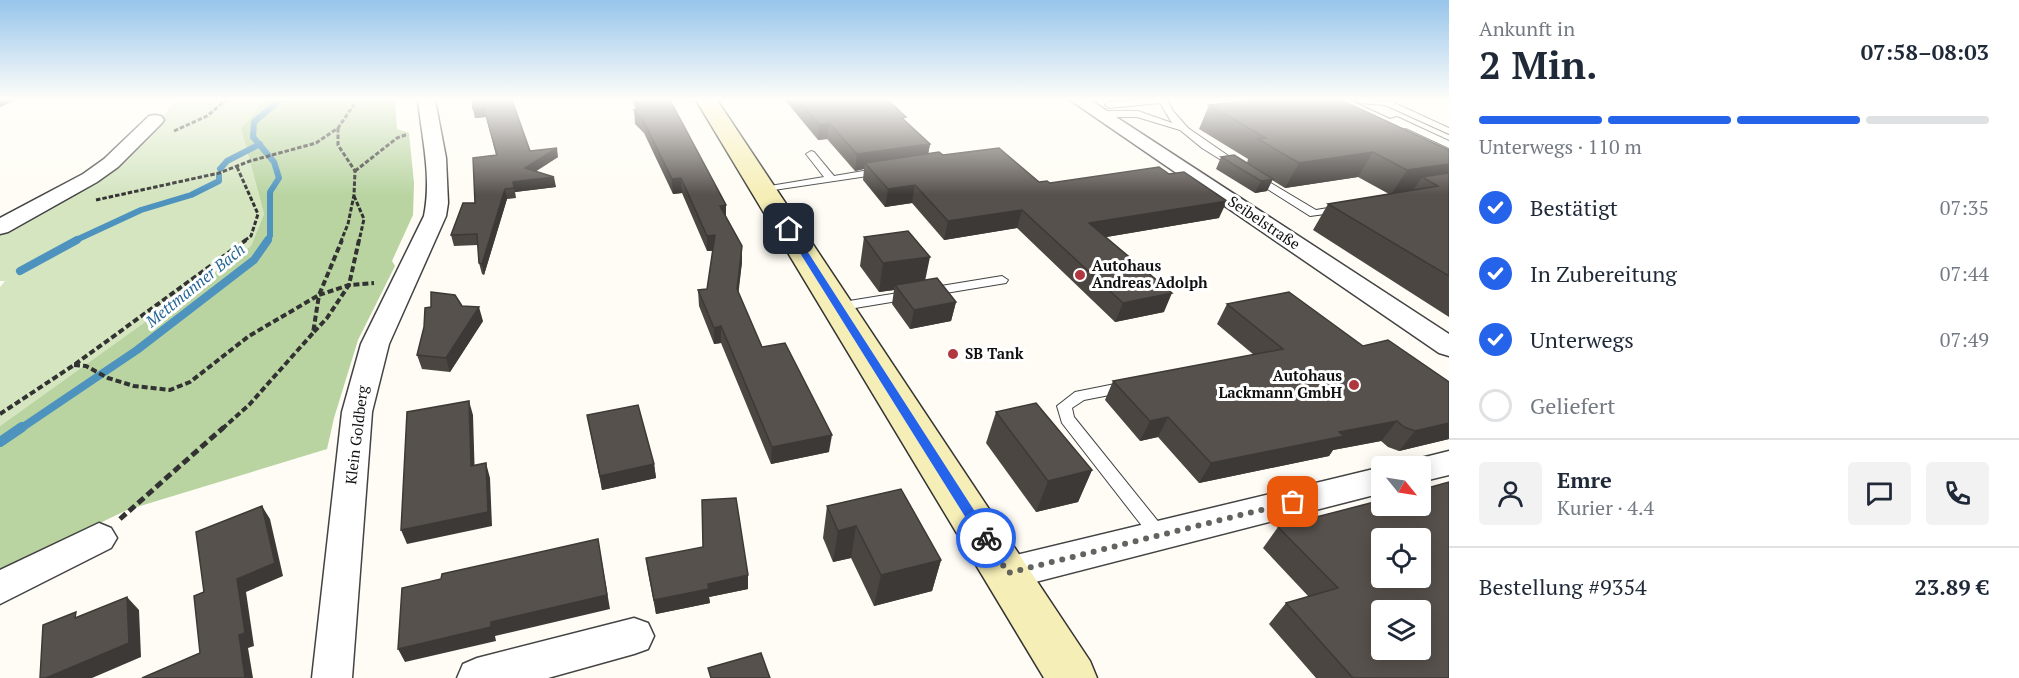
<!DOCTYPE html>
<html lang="de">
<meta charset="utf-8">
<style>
:root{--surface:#fff;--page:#f2f2f3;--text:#1f2937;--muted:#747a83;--line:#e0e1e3;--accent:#2563eb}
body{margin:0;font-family:"PT Serif",serif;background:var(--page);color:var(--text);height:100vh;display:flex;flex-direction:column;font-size:22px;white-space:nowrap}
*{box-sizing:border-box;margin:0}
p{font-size:20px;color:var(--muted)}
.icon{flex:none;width:33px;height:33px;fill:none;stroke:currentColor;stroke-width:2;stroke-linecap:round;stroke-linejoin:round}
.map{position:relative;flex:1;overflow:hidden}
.details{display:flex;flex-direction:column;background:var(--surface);width:570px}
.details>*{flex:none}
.needle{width:39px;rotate:120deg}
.controls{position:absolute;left:1371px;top:456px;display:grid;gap:12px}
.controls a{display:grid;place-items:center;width:60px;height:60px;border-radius:6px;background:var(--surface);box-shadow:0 3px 15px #0003;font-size:30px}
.pin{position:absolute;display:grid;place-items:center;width:51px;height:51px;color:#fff;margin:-26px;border-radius:12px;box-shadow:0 3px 9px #0006}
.courier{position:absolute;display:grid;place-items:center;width:60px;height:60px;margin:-30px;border:4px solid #2563eb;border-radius:50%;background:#fff;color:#222;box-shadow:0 2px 8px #0007}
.head em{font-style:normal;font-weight:700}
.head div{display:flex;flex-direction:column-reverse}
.head{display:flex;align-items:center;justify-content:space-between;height:102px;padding:0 30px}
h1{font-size:39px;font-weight:700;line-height:45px}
.bar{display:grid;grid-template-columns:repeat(4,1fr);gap:9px 6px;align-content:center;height:72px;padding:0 30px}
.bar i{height:8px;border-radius:4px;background:var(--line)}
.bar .on{background:var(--accent)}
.bar p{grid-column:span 4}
.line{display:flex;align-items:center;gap:15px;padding:0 30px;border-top:2px solid var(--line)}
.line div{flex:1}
.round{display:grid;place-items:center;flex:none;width:63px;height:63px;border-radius:6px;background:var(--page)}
ol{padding:0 30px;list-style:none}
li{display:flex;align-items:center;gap:18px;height:66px}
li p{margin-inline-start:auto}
li .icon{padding:6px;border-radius:50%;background:var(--accent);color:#fff;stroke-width:4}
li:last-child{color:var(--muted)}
li i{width:33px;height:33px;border:3px solid var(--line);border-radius:50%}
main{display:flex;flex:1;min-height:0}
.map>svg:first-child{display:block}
.green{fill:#d4e5c0}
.forest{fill:#b9d4a1}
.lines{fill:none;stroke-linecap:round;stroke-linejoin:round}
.stream-far2{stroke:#4d93be;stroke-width:6}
.stream-far1{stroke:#4d93be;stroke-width:8}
.stream{stroke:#4d93be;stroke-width:10}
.service-casing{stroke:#434343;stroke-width:2}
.minor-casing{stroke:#434343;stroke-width:3}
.secondary-casing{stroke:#323232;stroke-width:3}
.path-far2{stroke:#323232;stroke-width:3;stroke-dasharray:4.5 2;stroke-linecap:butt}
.path-far1{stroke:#323232;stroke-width:4;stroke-dasharray:6 3;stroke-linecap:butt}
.path{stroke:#323232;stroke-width:5;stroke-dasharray:8 4;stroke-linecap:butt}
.service{fill:#fff;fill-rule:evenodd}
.minor{fill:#fff;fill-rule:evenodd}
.secondary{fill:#f6eeb7;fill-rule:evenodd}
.wall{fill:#4b4642}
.shaded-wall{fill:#3d3936}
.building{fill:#57514d;stroke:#3d3936;stroke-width:1.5;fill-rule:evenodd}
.route{fill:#2563eb}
.done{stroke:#636360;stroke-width:6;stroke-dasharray:0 10.8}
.poi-dot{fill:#b1373e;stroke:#fff;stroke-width:2}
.labels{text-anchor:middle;stroke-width:6;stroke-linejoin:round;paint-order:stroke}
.street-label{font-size:15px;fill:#101010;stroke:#fff}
.poi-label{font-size:15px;font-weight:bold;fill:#101010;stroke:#fff;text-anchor:start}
.water-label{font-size:16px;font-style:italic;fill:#266694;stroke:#fff}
</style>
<main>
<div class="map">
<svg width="1449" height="678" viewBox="0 0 1449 678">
<rect width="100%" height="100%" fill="#fefcf4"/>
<path class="green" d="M177 100H265L241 130 264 214 251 246 0 426V287L5 281H0V232L129 154Z"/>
<path class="forest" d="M265 100H395L397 129 409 133 414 183 413 215 392 261 395 266 358 340 334 418 327 449 127 510 0 571V426L251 246 264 214 241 129Z"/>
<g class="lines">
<g class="stream-far2">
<path d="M220 169 227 161 260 144"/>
<path d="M74 241 141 210 191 195 219 181V175"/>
<path d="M267 241 270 236V192L279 178 274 162 253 137 254 122 280 100"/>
</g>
<g class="stream-far1">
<path d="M20 271 77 240"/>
<path d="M20 429 137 350 254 260 268 240"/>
</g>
<path class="stream" d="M0 442 22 427"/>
<defs>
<g id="service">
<path d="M1137 100H1167L1173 111 1188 128 1243 166 1238 169 1234 168 1202 148 1180 130 1137 117H1101L1097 114 1101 111H1138L1172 123 1160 103 1109 108 1105 105 1109 102Z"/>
<path d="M1339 100H1349L1390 119 1397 117 1449 141V148L1406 128 1398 130Z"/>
<path d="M1355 100 1390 101 1449 128V134L1385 105 1359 103Z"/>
<path d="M811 151 814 152 834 176 881 168 886 171 881 174 760 192 759 190 764 187 824 177 806 154Z"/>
<path d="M1254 173 1316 210 1340 206 1345 209 1340 212 1310 216 1250 178 1249 176Z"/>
<path d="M1002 276 1008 280 1006 283 837 311 831 307 837 303Z"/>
<path d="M1125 382 1130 383 1132 387 1130 391 1084 400 1072 408 1074 417 1165 530 1168 535 1165 540 1159 542 1153 540 1062 423 1057 406 1075 392Z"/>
</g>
<g id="minor">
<path d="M418 100H435L446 158 448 203 446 216 389 344 372 412 352 678H312L342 412 361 344 424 216C432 176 422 139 418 100Z"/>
<path d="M1070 100H1090L1449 334V356L1439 353Z"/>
<path d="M155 115 161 116 164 120 161 124 118 167 97 182 8 232 0 234V218L83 174 104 159 149 116Z"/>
<path d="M1449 451V475L1420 482V466H1406L1409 461Z"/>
<path d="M1382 467V493L1008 589 995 584 990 573 995 562 1008 557Z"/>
<path d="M99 523 111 528 117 538 111 548 0 604V570Z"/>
<path d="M634 618 648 623 654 636 648 649 634 654 548 678H457L463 664 477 658Z"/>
</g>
<path id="secondary" d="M696 100H717L1090 661 1097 678H1044Z"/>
</defs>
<use href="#service" class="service-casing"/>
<use href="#minor" class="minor-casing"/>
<use href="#secondary" class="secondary-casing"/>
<g class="path-far2">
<path d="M338 128V145L355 171 354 195 348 224 341 241"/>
<path d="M174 131 207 116 226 100"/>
<path d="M237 167 258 214 251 236 244 241"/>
<path d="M355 171 397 138 408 134"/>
<path d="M354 196 364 219 359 241"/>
<path d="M96 200 219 173 250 161 316 143 338 128 357 100"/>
</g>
<g class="path-far1">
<path d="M314 332 327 318 349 285 359 240"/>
<path d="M74 365 86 366 108 378 134 386 170 390 190 382 249 336 319 295 342 240"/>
<path d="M0 414 74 365 246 240"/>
<path d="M222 429 249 405 313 333 319 295 349 285 374 283"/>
</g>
<path class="path" d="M120 519 224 427"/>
<use href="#service" class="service"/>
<use href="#minor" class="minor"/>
<use href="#secondary" class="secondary"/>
</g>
<g class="wall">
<path d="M472 100 530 151 558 157 536 171 556 187 515 192 516 198 507 199 484 275 482 274 479 263 478 245 454 246 451 235 475 203 496 155 486 117 475 118Z"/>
<path d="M632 100H670L726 218 742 262 738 292 762 347 829 452 771 464 721 343 714 344 699 306 698 290 707 289 713 251H707L682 193 673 194 644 133 635 124 634 110H636Z"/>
<path d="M785 100H888L905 121 930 144 928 154 943 155 1039 182 1050 183 1219 218 1106 237 1164 312 1115 322 1017 228 944 240 912 203 885 207 863 180 864 169 855 171 827 139 818 140Z"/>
<path d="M1209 105 1449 150V317L1313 230 1328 204 1389 194 1358 177 1285 188 1272 180 1267 191 1255 193 1216 169 1221 157 1247 163 1248 159 1199 129Z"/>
<path d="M864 237 956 302 951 321 910 329 892 304 894 290 879 292 860 266Z"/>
<path d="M1227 304 1449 439 1399 451 1388 447 1381 441 1333 450 1329 456 1199 483 1158 437 1140 441 1105 400 1113 381 1254 355 1217 324Z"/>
<path d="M462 306 483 321 450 372 422 369 417 355Z"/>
<path d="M996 412 1092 470 1078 502 1036 512 986 443Z"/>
<path d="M587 415 654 464 656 478 602 490Z"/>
<path d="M827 506 941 560 932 591 874 606 851 558 833 562 823 538Z"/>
<path d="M1278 527 1449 678H1316L1269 624 1286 603 1309 597 1263 548Z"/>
<path d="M646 558 748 589 709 597 710 603 656 614 648 572Z"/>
</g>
<g class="shaded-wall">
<path d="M0 100H16L0 107Z"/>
<path d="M484 108 486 117 475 118 473 109Z"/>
<path d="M829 123 827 139 818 140 819 125Z"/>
<path d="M930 144 927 160 865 163 864 169 855 171 857 154Z"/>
<path d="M557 148 558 157 527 177 525 168Z"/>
<path d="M1373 152 1358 177 1285 188 1299 163Z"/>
<path d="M1449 164V187L1422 177 1412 192 1391 195 1407 170Z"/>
<path d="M554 177 556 187 515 192 516 198 513 182Z"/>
<path d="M681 178 682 193 673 194 672 179Z"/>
<path d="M1273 179 1267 191 1255 193 1261 181Z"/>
<path d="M915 185 912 203 885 207 888 189Z"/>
<path d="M505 189 507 199 484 275 482 264Z"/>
<path d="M1227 201 1219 218 1083 241 1089 223Z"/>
<path d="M726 205V220L720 206Z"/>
<path d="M1022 210 1017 228 944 240 948 221Z"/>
<path d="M715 235V250L707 251V236Z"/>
<path d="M742 246V262L737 306V289Z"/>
<path d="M930 257 924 286 895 285 894 290 879 292 883 263Z"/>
<path d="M1172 293 1164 312 1115 322 1123 303Z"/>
<path d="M956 302 951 321 910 329 914 310Z"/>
<path d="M479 307 483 321 450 372 446 358Z"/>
<path d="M721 326V343L714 344V328Z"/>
<path d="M469 401 473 415 475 481 471 466Z"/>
<path d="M1168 417 1158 437 1140 441 1150 421Z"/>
<path d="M1397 421 1381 441 1333 450 1329 456 1199 483 1211 463 1339 432Z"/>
<path d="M1449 423V439L1399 451 1415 431Z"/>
<path d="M832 435 829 452 771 464 772 447Z"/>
<path d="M486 463 490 478 492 526 407 544 401 530Z"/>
<path d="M654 464 656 478 602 490 600 476Z"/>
<path d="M1092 470 1078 502 1036 512 1048 481Z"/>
<path d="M262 506 270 519 283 576 246 592 254 646 248 648 253 678H245L239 635 237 579Z"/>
<path d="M856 526 851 558 833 562 838 531Z"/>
<path d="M598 539 610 609 495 636 496 641 405 662 398 649 491 622Z"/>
<path d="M941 560 932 591 874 606 881 575Z"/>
<path d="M748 575V589L709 597 710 603 656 614 654 600 708 584Z"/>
<path d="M127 597 139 610 141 657 92 678H46Z"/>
</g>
<g class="building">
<path d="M472 100H512L530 151 557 148 525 168 554 177 513 182 514 188 505 189 482 264 479 263 477 234 451 235 463 203H475L473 158 497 155 484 108 473 109Z"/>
<path d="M637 100H670L726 205 720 206 742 246 737 289 762 347 785 343 832 435 772 447 721 326 714 328 698 290 707 289 715 235 707 236 681 178 672 179 643 120 634 110 641 109Z"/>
<path d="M798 100H888L906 117 902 118 930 144 857 154 829 123 819 125Z"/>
<path d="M1256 100H1341L1449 150V164L1407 170 1373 152 1299 163 1258 139 1266 138 1209 105Z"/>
<path d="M999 148 1039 182 1047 181 1050 183 1159 167 1169 174 1184 172 1227 201 1089 223 1172 293 1123 303 1022 210 948 221 915 185 888 189 865 163 939 152 943 155Z"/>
<path d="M1234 155 1273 179 1261 181 1221 157Z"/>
<path d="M1449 173V276L1328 204 1438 186 1422 177Z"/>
<path d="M908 231 930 257 883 263 864 237Z"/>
<path d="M937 278 956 302 914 310 895 285Z"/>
<path d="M431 292 455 295 462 306 479 307 446 358 417 355 424 327 425 308 431 307Z"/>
<path d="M1289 292 1363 346 1388 340 1449 382V423L1415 431 1404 427 1397 421 1339 432 1344 436 1211 463 1168 417 1150 421 1113 381 1283 349 1227 304Z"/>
<path d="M469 401 471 466 486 463 488 512 401 530 407 412Z"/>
<path d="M1036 403 1092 470 1048 481 996 412Z"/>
<path d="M638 405 654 464 600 476 587 415Z"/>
<path d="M1449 482V678H1353L1286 603 1338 588 1278 527 1382 500V506H1420V490ZM1382 538H1420V578H1382ZM1382 610H1420V650H1382Z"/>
<path d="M901 489 941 560 881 575 856 526 838 531 827 506Z"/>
<path d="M736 498 748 575 708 584 709 589 654 600 646 558 703 547 702 500Z"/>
<path d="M262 506 275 563 237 579 245 633 239 635 245 678H142L200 653 194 596 204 592 196 532Z"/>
<path d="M598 539 607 595 491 622V627L398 649 402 588 441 579 442 574Z"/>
<path d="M127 597 129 643 46 678H40L43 625 76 612 75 618Z"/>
<path d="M761 653 770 678H711L708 668Z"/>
</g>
<linearGradient id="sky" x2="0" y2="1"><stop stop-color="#97c5eb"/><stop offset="0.51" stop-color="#fffefa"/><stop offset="1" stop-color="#fffefa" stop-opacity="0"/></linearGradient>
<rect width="1449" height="195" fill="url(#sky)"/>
<path class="route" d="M789 227 793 229 990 535 992 538 990 542H981L785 229Z"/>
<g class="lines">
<path class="done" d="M986 538 1008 573 1293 502"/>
</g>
<g class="poi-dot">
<circle cx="1080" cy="275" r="6"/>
<circle cx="953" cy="354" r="6"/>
<circle cx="1354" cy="385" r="6"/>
</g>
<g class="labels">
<g class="street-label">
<text transform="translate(1264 223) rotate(34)" y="5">Seibelstraße</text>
<text transform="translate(357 435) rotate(-83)" y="5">Klein Goldberg</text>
</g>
<g class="poi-label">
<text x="1092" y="271">Autohaus<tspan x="1092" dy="17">Andreas Adolph</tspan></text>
<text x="965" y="359">SB Tank</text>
<text x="1342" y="381" text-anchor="end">Autohaus<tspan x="1342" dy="17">Lackmann GmbH</tspan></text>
</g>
<g class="water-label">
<text transform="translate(195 285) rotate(-39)" y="6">Mettmanner Bach</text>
</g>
</g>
</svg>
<div class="controls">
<a><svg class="needle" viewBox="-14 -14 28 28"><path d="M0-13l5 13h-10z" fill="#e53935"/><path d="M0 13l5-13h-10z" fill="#747a83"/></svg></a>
<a><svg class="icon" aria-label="locate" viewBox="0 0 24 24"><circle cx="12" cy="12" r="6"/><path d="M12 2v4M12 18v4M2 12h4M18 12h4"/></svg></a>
<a><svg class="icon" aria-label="layers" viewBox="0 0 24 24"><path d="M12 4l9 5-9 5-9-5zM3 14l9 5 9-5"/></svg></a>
</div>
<div class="pin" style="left:1293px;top:502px;background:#ea580c"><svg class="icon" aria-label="bag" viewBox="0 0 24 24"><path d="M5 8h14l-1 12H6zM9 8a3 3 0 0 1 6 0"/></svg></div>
<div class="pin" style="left:789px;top:229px;background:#1f2937"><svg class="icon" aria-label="home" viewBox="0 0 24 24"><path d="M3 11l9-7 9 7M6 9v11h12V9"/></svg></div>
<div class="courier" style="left:986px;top:538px"><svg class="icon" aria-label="bike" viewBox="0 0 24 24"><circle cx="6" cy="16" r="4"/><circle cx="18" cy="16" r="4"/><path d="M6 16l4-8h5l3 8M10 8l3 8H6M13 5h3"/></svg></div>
</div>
<section class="details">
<div class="head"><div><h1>2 Min.</h1><p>Ankunft in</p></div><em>07:58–08:03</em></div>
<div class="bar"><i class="on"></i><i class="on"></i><i class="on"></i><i></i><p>Unterwegs · 110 m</p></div>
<ol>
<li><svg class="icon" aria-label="check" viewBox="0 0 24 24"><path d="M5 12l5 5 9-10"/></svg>Bestätigt<p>07:35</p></li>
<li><svg class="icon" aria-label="check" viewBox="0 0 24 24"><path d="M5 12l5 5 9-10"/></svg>In Zubereitung<p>07:44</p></li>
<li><svg class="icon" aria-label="check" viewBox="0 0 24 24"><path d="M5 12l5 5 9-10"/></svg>Unterwegs<p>07:49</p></li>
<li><i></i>Geliefert</li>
</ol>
<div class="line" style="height:108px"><a class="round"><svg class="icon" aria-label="person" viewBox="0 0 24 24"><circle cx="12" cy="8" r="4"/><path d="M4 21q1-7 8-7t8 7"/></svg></a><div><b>Emre</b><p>Kurier · 4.4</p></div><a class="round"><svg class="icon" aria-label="chat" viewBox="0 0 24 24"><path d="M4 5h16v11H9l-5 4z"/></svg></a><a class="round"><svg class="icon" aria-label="phone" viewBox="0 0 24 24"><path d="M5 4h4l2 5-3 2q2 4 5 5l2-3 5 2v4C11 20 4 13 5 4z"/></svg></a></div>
<div class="line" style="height:78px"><div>Bestellung #9354</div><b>23.89 €</b></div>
</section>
</main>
